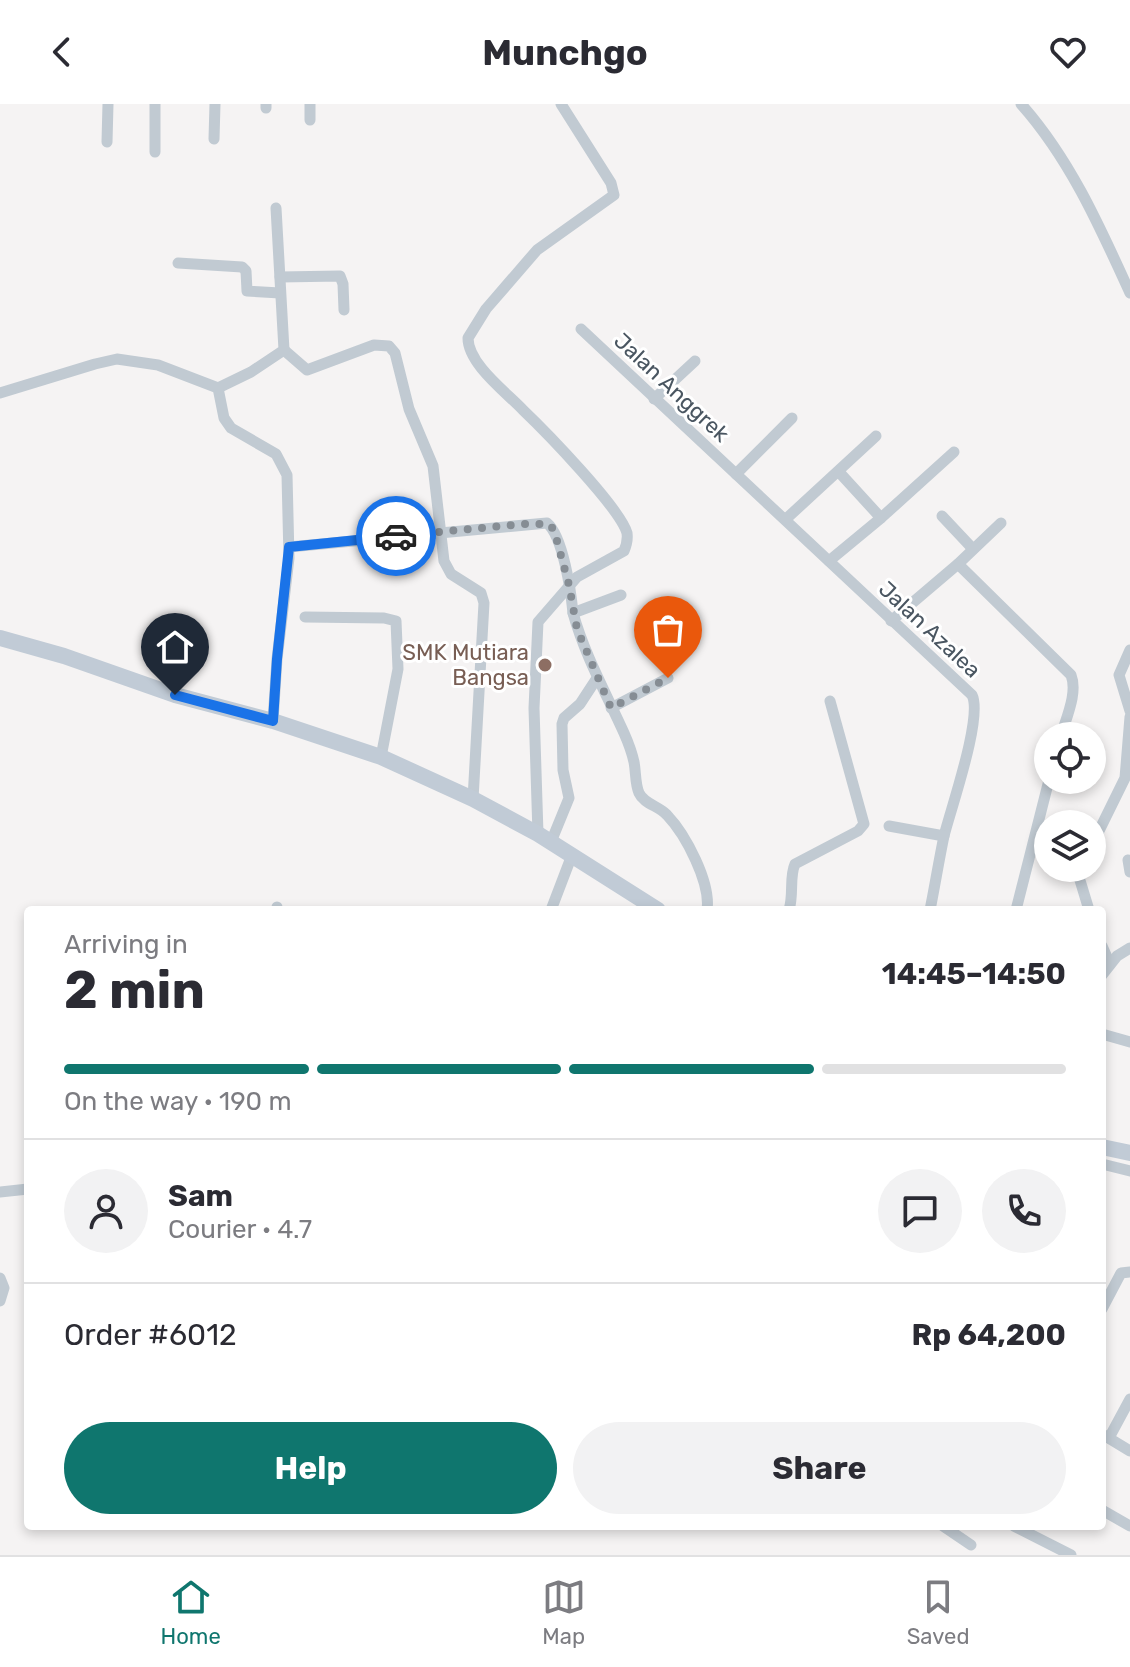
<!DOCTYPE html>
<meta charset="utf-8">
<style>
:root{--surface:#fff;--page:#f2f2f3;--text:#2b2b33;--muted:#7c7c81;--line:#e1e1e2;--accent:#0f766e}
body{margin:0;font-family:Rubik,sans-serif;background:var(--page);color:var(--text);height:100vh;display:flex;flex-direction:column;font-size:30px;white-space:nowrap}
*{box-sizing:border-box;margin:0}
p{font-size:26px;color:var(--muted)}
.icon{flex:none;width:44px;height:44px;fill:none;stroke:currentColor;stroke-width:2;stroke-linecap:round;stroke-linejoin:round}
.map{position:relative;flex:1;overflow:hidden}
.sheet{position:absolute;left:24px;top:802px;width:1082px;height:624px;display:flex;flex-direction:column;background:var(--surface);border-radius:8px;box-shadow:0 4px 12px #0003}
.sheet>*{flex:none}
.tools{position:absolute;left:1034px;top:618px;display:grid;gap:16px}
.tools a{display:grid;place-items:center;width:72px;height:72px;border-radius:50%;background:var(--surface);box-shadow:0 4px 12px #0003;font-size:40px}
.pin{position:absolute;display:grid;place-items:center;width:68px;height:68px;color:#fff;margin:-82px -34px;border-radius:50% 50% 50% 0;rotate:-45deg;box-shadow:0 0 8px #0007}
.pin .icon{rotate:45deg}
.courier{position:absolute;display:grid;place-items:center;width:80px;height:80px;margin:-40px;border:6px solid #1a73e8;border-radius:50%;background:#fff;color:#222;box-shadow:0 2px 10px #0007}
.overview em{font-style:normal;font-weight:700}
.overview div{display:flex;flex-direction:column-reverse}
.overview{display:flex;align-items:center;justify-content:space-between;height:136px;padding:0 40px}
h1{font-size:52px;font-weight:700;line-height:60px}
.bar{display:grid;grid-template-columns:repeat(4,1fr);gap:12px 8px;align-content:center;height:96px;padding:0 40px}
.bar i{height:10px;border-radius:6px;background:var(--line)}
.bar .selected{background:var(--accent)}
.bar p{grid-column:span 4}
.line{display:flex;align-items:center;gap:20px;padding:0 40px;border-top:2px solid var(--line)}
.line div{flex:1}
.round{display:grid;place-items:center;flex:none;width:84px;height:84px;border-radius:42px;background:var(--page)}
.action{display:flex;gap:16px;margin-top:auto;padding:16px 40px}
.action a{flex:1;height:92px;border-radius:48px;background:var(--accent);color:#fff;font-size:32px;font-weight:700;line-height:92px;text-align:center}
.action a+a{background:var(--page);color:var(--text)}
header{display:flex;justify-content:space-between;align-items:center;height:104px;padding:0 40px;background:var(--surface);font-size:36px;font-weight:700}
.tab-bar{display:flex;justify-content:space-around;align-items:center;height:112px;border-top:2px solid var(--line);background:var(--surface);font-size:22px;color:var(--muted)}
.tab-bar a{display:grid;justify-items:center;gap:4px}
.tab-bar .selected{color:var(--accent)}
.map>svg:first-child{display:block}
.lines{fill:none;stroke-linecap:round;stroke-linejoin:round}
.street{stroke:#c1cad2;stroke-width:11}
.secondary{stroke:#c1cbd6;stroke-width:16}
.done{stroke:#868d94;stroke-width:8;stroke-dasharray:0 14.4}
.route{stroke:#1a73e8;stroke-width:10}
.education-dot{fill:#8d6e63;stroke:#fff;stroke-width:3}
.labels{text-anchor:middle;stroke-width:6;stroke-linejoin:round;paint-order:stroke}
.street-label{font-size:22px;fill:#4a5661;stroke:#fff}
.education-label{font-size:22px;fill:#785e54;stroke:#fff;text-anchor:end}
</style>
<header><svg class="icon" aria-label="back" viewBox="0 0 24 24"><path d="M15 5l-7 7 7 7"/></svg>Munchgo<svg class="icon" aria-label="heart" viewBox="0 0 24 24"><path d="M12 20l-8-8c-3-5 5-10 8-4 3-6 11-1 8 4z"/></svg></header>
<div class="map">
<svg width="1130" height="1451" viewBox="0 0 1130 1451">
<rect width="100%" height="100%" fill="#f5f3f3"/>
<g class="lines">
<g class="street">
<path d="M1021 0C1070 55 1100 123 1130 189"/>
<path d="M266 4V0"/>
<path d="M310 16V0"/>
<path d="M214 35 215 0"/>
<path d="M107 38 108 0"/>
<path d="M155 48V0"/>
<path d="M178 159 242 163 246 167 247 187 280 189"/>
<path d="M280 173 340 172 343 180 344 206"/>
<path d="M581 225 972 591C983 613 951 704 944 732 939 756 935 781 930 806"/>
<path d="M284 246 307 266 374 241 389 242 395 249 409 305 433 362 444 457 451 470 481 489 484 499 473 695"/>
<path d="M218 284 251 268 284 246 276 104"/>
<path d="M0 289 95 260 117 255 158 261 218 284 224 314 231 324 276 350 287 371 289 454 277 555 273 617"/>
<path d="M654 295 695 257"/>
<path d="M839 368 881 414"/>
<path d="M736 370 792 314"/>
<path d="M942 412 973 445"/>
<path d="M786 415 876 332"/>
<path d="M289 443 547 419C563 432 571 488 573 509"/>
<path d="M829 457 881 414 954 348"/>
<path d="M958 460 1071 571C1078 589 1066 614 1061 632"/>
<path d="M621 491 573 509C585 552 606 589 624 629 628 638 632 649 634 658 636 668 635 680 639 689 644 700 659 702 667 711 686 731 711 779 707 806"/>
<path d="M305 513 384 514 396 517 398 565 381 653"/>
<path d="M891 517 958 460 1001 419"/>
<path d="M1130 546 1119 571 1130 607"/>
<path d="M611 604 668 574"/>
<path d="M889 722 944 732"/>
<path d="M538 730 534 604 538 518 577 473 624 447C627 440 628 436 627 429 620 404 545 327 523 306 506 288 468 260 468 234L486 205 537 146 614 91 611 79 561 0"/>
<path d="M551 738 569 694 563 666 562 620 564 614 580 600 597 574"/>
<path d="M1092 741 1125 674 1130 613"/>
<path d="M1128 756 1130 768"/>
<path d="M1080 764 1079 773 1089 806"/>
<path d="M277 803V806"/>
<path d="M551 806 572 751"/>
<path d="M789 806C794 790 789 773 795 760L858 727 864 720 830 597"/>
<path d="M1016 806 1049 676"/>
<path d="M1102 842 1110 860"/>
<path d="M1102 871 1117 852 1130 844"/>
<path d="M1102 930 1130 938"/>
<path d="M1102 1060 1130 1067"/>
<path d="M0 1088 28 1085"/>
<path d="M0 1174 4 1184 0 1197"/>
<path d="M1102 1205 1121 1169 1130 1168"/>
<path d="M1102 1330 1130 1347"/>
<path d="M1109 1334 1130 1295"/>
<path d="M1102 1406 1130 1422"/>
<path d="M943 1422 971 1441"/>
<path d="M1014 1422 1071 1451"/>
</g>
<g class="secondary">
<path d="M0 534 64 552 175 591 273 617 381 653 473 695 538 730 658 806"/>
<path d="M1102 1043 1130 1049"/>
</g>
</g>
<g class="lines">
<path class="done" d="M396 432 524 420H549L554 426 569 481 577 525 611 604 668 574"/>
<path class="route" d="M175 591 273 617 277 555 289 443 396 432"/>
</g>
<circle class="education-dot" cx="545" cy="561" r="8"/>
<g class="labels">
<g class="street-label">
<text transform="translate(672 283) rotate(43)" y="8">Jalan Anggrek</text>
<text transform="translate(930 525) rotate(43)" y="8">Jalan Azalea</text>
</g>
<g class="education-label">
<text x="529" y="556">SMK Mutiara<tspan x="529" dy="25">Bangsa</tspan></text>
</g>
</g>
</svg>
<div class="tools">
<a><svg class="icon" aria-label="locate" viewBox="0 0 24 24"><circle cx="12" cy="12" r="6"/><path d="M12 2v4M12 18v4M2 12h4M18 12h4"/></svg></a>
<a><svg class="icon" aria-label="layers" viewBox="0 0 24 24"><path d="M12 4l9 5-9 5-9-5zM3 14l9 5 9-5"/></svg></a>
</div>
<div class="pin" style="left:668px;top:574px;background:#ea580c"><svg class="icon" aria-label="bag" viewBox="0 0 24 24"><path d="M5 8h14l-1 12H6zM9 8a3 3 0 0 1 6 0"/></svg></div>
<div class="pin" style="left:175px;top:591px;background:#1f2937"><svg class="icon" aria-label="home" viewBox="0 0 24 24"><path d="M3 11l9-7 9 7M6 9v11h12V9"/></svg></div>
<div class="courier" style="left:396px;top:432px"><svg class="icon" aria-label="car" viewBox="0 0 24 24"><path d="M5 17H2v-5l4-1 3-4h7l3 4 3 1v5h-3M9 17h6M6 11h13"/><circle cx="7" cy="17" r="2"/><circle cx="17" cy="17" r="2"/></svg></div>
<section class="sheet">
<div class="overview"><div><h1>2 min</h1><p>Arriving in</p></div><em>14:45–14:50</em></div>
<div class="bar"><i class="selected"></i><i class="selected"></i><i class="selected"></i><i></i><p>On the way · 190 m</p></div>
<div class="line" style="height:144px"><a class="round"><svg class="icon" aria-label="person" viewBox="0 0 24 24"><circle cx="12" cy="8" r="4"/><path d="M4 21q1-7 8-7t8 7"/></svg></a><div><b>Sam</b><p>Courier · 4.7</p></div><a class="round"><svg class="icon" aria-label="chat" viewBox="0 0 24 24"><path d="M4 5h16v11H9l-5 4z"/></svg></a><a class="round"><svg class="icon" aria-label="phone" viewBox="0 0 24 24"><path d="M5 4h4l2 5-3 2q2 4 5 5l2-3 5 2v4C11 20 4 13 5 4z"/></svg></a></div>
<div class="line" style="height:104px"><div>Order #6012</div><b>Rp 64,200</b></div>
<div class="action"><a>Help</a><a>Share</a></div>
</section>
</div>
<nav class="tab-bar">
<a class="selected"><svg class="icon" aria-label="home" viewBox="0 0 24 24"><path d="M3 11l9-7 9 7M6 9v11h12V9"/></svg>Home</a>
<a><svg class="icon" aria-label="map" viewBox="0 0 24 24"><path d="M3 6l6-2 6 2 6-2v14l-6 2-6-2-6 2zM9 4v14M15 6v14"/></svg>Map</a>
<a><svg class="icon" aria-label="saved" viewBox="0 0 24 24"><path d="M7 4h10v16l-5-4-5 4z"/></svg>Saved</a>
</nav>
